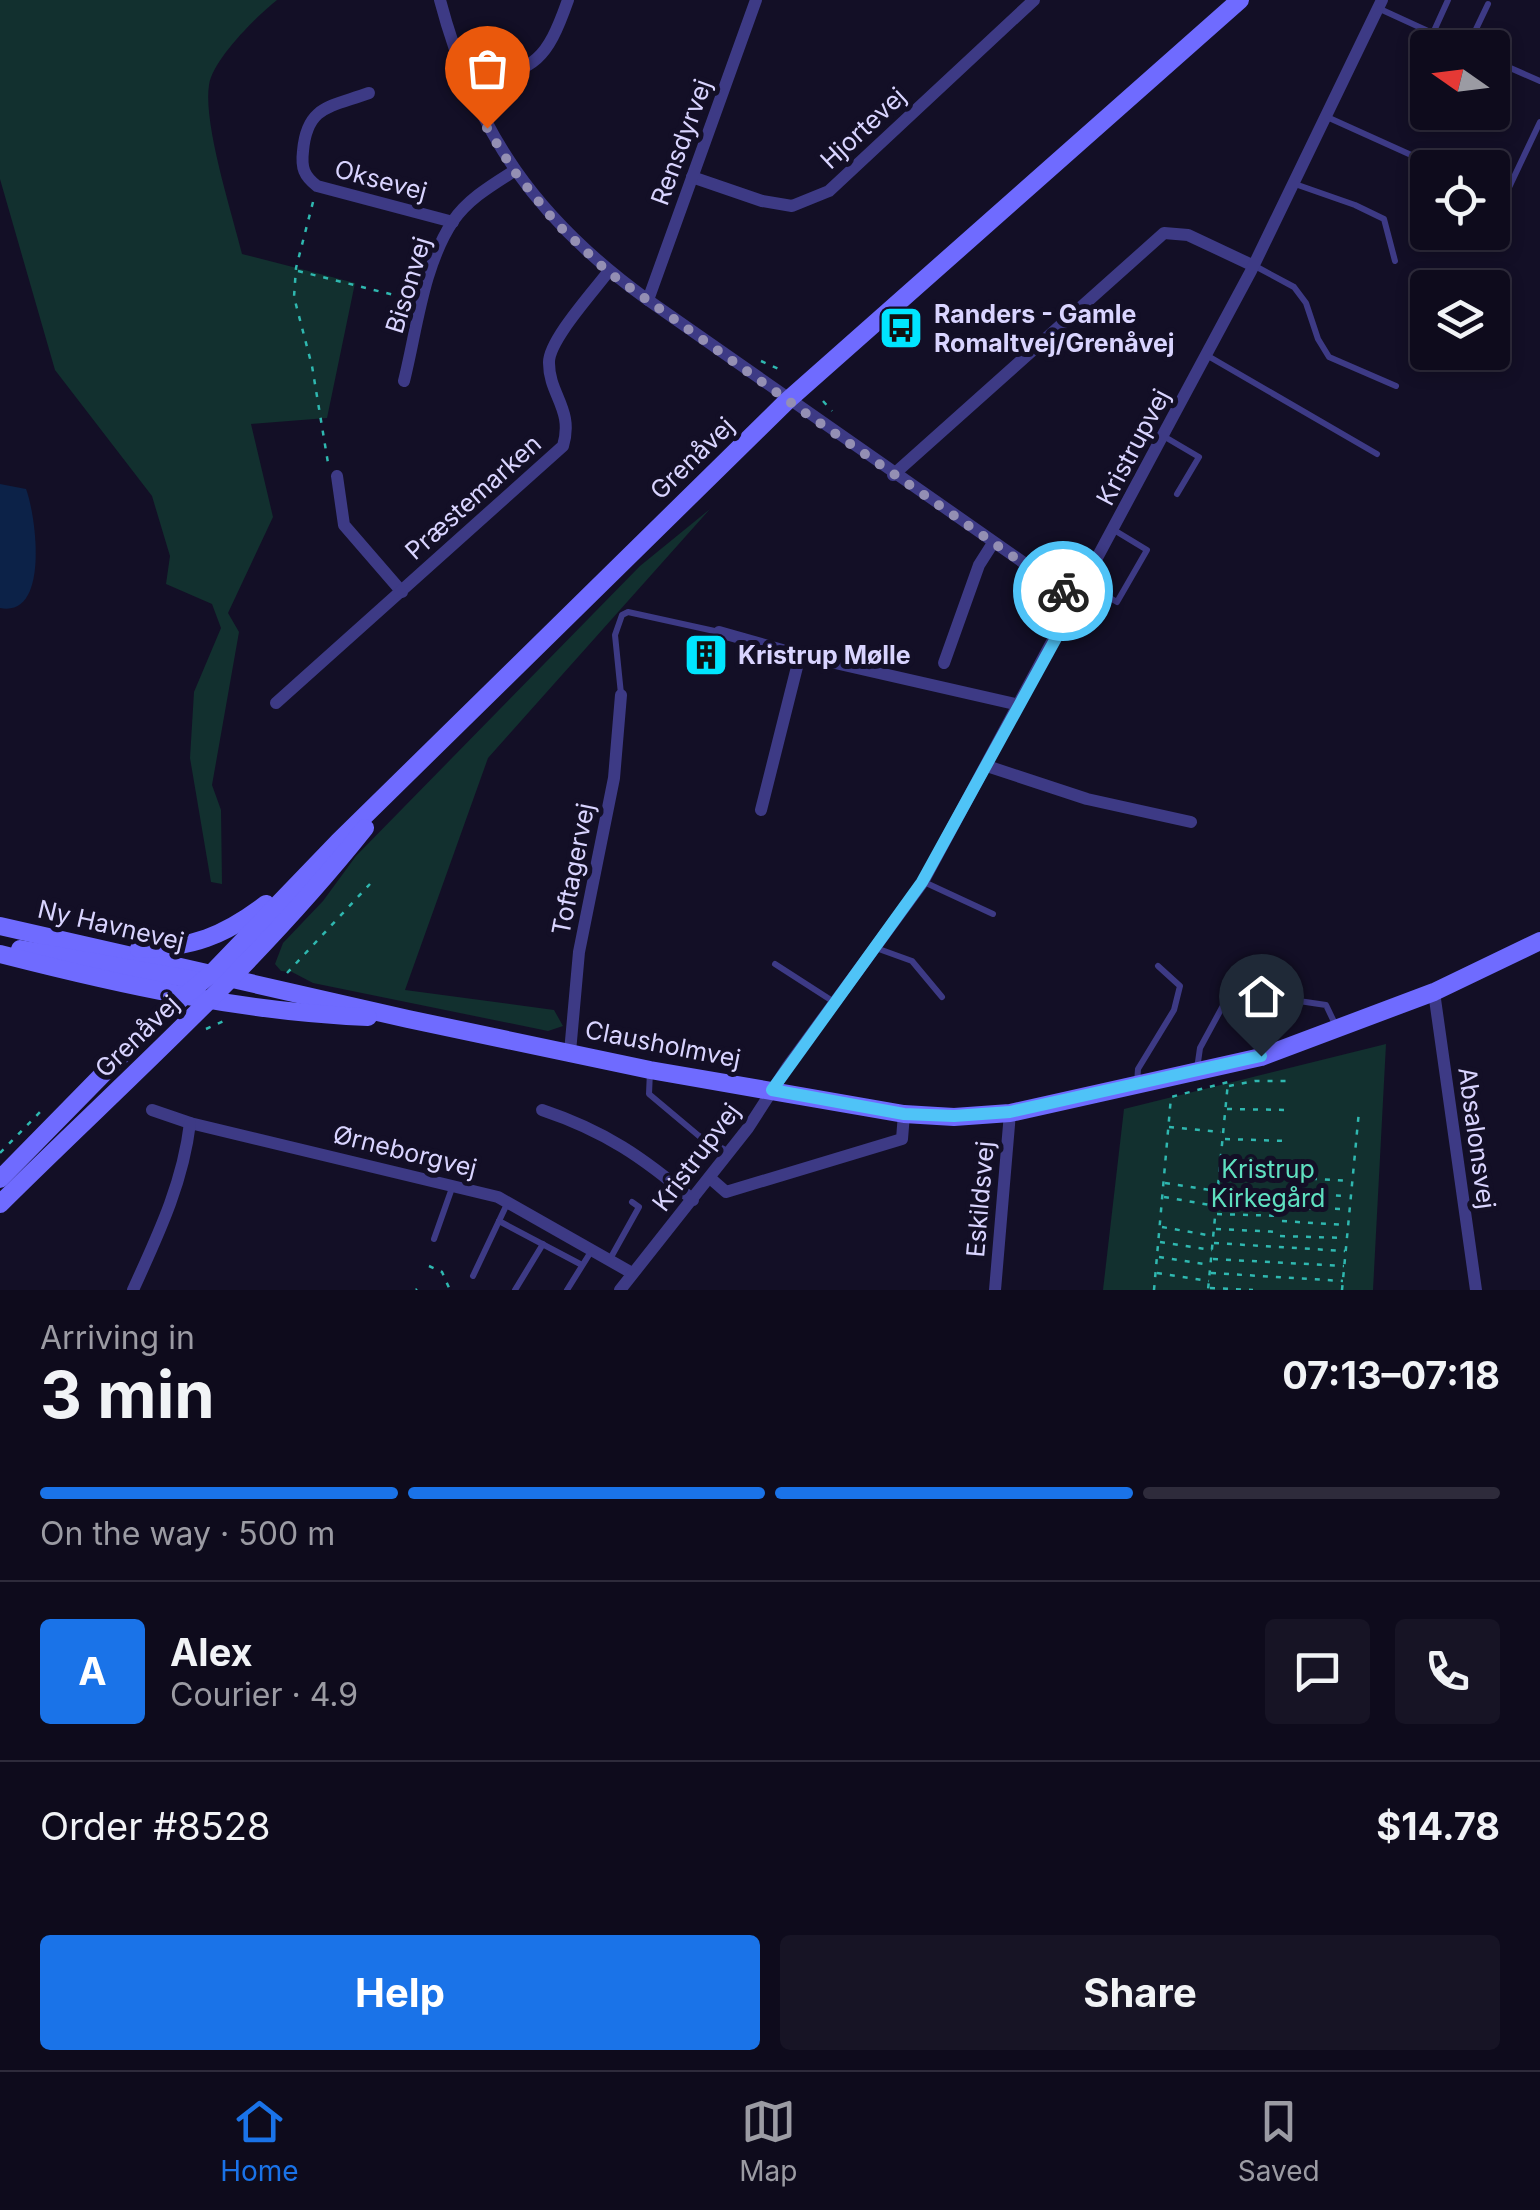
<!DOCTYPE html>
<meta charset="utf-8">
<style>
:root{--surface:#0e0b1c;--page:#171425;--text:#f1f3f6;--muted:#9b9ba3;--line:#2e2b3b;--accent:#1a73e8}
body{margin:0;font-family:Inter,sans-serif;background:var(--page);color:var(--text);height:100vh;display:flex;flex-direction:column;font-size:38px;white-space:nowrap}
*{box-sizing:border-box;margin:0}
p{font-size:32px;color:var(--muted)}
.icon{flex:none;width:55px;height:55px;fill:none;stroke:currentColor;stroke-width:2;stroke-linecap:round;stroke-linejoin:round}
.map{position:relative;height:1290px;overflow:hidden}
.side{display:flex;flex-direction:column;background:var(--surface);flex:1}
.side>*{flex:none}
.needle{width:65px;rotate:284deg}
.tools{position:absolute;left:1410px;top:30px;display:grid;gap:20px}
.tools a{display:grid;place-items:center;width:100px;height:100px;border-radius:10px;background:var(--surface);box-shadow:0 5px 15px #0003,0 0 0 2px var(--line);font-size:50px}
.pin{position:absolute;display:grid;place-items:center;width:85px;height:85px;color:#fff;margin:-102px -42px;border-radius:50% 50% 50% 0;rotate:-45deg;box-shadow:0 0 10px #0007}
.pin .icon{rotate:45deg}
.courier{position:absolute;display:grid;place-items:center;width:100px;height:100px;margin:-50px;border:8px solid #4fc3f7;border-radius:50%;background:#fff;color:#222;box-shadow:0 2px 12px #0007}
.head em{font-style:normal;font-weight:700}
.head div{display:flex;flex-direction:column-reverse}
.head{display:flex;align-items:center;justify-content:space-between;height:170px;padding:0 40px}
h1{font-size:65px;font-weight:700;line-height:75px}
.bar{display:grid;grid-template-columns:repeat(4,1fr);gap:15px 10px;align-content:center;height:120px;padding:0 40px}
.bar i{height:12px;border-radius:8px;background:var(--line)}
.bar .active{background:var(--accent)}
.bar p{grid-column:span 4}
.line{display:flex;align-items:center;gap:25px;padding:0 40px;border-top:2px solid var(--line)}
.line div{flex:1}
.round{display:grid;place-items:center;flex:none;width:105px;height:105px;border-radius:10px;background:var(--page)}
.button{display:flex;gap:20px;margin-top:auto;padding:20px 40px}
.button a{flex:1;height:115px;border-radius:10px;background:var(--accent);color:#fff;font-size:40px;font-weight:700;line-height:115px;text-align:center}
.button a+a{background:var(--page);color:var(--text)}
.dock{display:flex;justify-content:space-around;align-items:center;height:140px;border-top:2px solid var(--line);background:var(--surface);font-size:28px;color:var(--muted)}
.dock a{display:grid;justify-items:center;gap:5px}
.dock .active{color:var(--accent)}
.map>svg:first-child{display:block}
.green{fill:#12302f}
.water{fill:#0c2248}
.lines{fill:none;stroke-linecap:round;stroke-linejoin:round}
.path{stroke:#2fb8b0;stroke-width:2.5;stroke-dasharray:5 8;stroke-linecap:butt}
.lane{stroke:#3d3a85;stroke-width:6}
.street{stroke:#3d3a85;stroke-width:12}
.secondary{stroke:#6f6bff;stroke-width:18}
.done{stroke:#948fb3;stroke-width:10;stroke-dasharray:0 18}
.route{stroke:#4fc3f7;stroke-width:12}
.labels{text-anchor:middle;stroke-width:10;stroke-linejoin:round;paint-order:stroke}
.street-label{font-size:25px;fill:#d9d4ff;stroke:#130f26}
.poi-label{font-size:25px;font-weight:bold;fill:#d9d4ff;stroke:#130f26;text-anchor:start}
.park-label{font-size:25px;fill:#5fe0c0;stroke:#130f26}
</style>
<div class="map">
<svg width="1540" height="1290" viewBox="0 0 1540 1290">
<rect width="100%" height="100%" fill="#130f26"/>
<g class="green">
<path d="M0 0H277C257 16 213 59 209 85 203 124 232 213 242 254L355 283 327 418 251 424 273 517 228 613 239 632 212 785 221 810 222 884 211 882 190 758 194 692 221 628 212 604 166 584 170 556 152 496 55 370 0 179Z"/>
<path d="M710 509 488 758 405 990 554 1010 563 1026 548 1031 313 983 292 972 281 971 275 964 283 943 323 901 356 856 640 566Z"/>
<path d="M1386 1044 1373 1290H1103L1124 1109Z"/>
</g>
<path class="water" d="M0 484 26 489C36 515 50 618 0 608Z"/>
<g class="lines">
<g class="path">
<path d="M313 202 296 268 294 297 312 366 328 463"/>
<path d="M298 271 406 298"/>
<path d="M761 361 783 371"/>
<path d="M823 401 832 411"/>
<path d="M287 973 370 884"/>
<path d="M206 1029 226 1020"/>
<path d="M1229 1086 1255 1081H1292"/>
<path d="M1227 1109 1291 1110"/>
<path d="M1169 1127 1221 1132"/>
<path d="M1225 1139 1288 1141"/>
<path d="M0 1153 44 1108"/>
<path d="M1286 1177 1349 1181"/>
<path d="M1165 1183 1217 1191"/>
<path d="M1284 1193 1348 1196"/>
<path d="M1164 1197 1216 1206"/>
<path d="M1219 1199 1284 1200"/>
<path d="M1283 1208 1346 1209"/>
<path d="M1217 1214 1282 1216"/>
<path d="M1282 1221 1345 1225"/>
<path d="M1162 1227 1213 1236"/>
<path d="M1216 1229 1281 1232"/>
<path d="M1280 1236 1344 1238"/>
<path d="M1160 1242 1212 1250"/>
<path d="M1214 1243 1345 1251"/>
<path d="M1159 1257 1210 1265"/>
<path d="M1213 1259 1344 1266"/>
<path d="M429 1266 442 1272 450 1290"/>
<path d="M1157 1273 1209 1281"/>
<path d="M1211 1273 1343 1281"/>
<path d="M1210 1288 1253 1290"/>
<path d="M416 1290 417 1289"/>
<path d="M1154 1290 1171 1097 1228 1082 1208 1290"/>
<path d="M1342 1290 1359 1111"/>
</g>
<g class="lane">
<path d="M1380 9 1465 48"/>
<path d="M1433 33 1448 0"/>
<path d="M1467 48 1488 4"/>
<path d="M1492 60 1540 81"/>
<path d="M1327 117 1440 168"/>
<path d="M1295 184 1355 205 1384 219 1395 261"/>
<path d="M1492 190 1505 196 1540 122"/>
<path d="M1255 266 1294 287 1306 303 1318 339 1329 357 1396 386"/>
<path d="M1208 356 1377 454"/>
<path d="M1165 437 1199 457 1177 494"/>
<path d="M1086 584 1117 602 1147 550 1114 530"/>
<path d="M621 694 615 635 622 615 628 612 719 632"/>
<path d="M924 882 993 914"/>
<path d="M876 948 912 961 942 997"/>
<path d="M775 964 834 1002"/>
<path d="M1197 1069 1200 1048 1225 1002 1252 994 1326 1005 1337 1028"/>
<path d="M650 1071 649 1094 699 1136 729 1152"/>
<path d="M1137 1083 1138 1069 1174 1010 1180 986 1158 966"/>
<path d="M499 1221 582 1265"/>
<path d="M434 1239 452 1188"/>
<path d="M610 1259 639 1207 632 1202"/>
<path d="M473 1276 507 1204"/>
<path d="M515 1290 543 1244"/>
<path d="M567 1290 592 1250"/>
</g>
<g class="street">
<path d="M440 0C475 133 537 220 648 300L1077 600"/>
<path d="M468 87C534 66 544 68 568 0"/>
<path d="M369 93C331 107 307 105 303 151 301 168 304 176 317 186L453 222"/>
<path d="M692 177 762 201 792 206 829 191 1034 0"/>
<path d="M648 300 756 0"/>
<path d="M404 381C417 329 423 266 453 221 468 199 492 185 514 171"/>
<path d="M893 475 1164 233 1188 235 1254 266"/>
<path d="M337 476 344 525 402 592"/>
<path d="M719 632 800 655 1019 705"/>
<path d="M944 663 979 565 993 543"/>
<path d="M276 703 563 446C574 409 549 395 549 363 548 341 594 291 608 272"/>
<path d="M987 766 1087 799 1191 822"/>
<path d="M761 810 800 655"/>
<path d="M1434 992 1476 1290"/>
<path d="M570 1052 579 952 614 778 621 695"/>
<path d="M152 1110 190 1123 498 1197 632 1273"/>
<path d="M542 1110C605 1131 644 1158 693 1200"/>
<path d="M710 1178 726 1192 902 1139 904 1114"/>
<path d="M133 1290C158 1235 183 1183 190 1123"/>
<path d="M620 1290 748 1128 788 1066 923 882 1251 271 1382 0"/>
<path d="M995 1290 1010 1113"/>
</g>
<g class="secondary">
<path d="M0 926 408 1019 650 1070 904 1114 954 1117 1010 1113 1261 1057 1434 992 1540 941"/>
<path d="M20 949 201 981"/>
<path d="M139 949C192 948 224 936 266 904"/>
<path d="M0 954C121 985 243 1012 368 1017"/>
<path d="M0 1179 159 1017 211 974 338 842 787 401 1240 0"/>
<path d="M0 1204C124 1081 255 966 365 828"/>
</g>
</g>
<g class="lines">
<path class="done" d="M487 128 514 171 556 223 608 272 804 412 1063 591"/>
<path class="route" d="M1063 591 1077 600 922 882 772 1090 904 1114 954 1116 1010 1112 1261 1056"/>
</g>
<defs>
<symbol id="bus-square" viewBox="-11 -11 22 22"><rect x="-9" y="-9" width="18" height="18" rx="4" fill="#00e5ff" stroke="#130f26"/><path d="M-5-6H5V4H4V6H2V4H-2V6H-4V4H-5ZM-3.5-4V0h7V-4ZM-3.5 1.2v1.5H-2V1.2ZM2 1.2v1.5H3.5V1.2Z" fill="#111"/></symbol>
<symbol id="building-square" viewBox="-11 -11 22 22"><rect x="-9" y="-9" width="18" height="18" rx="4" fill="#00e5ff" stroke="#130f26"/><path d="M-4-6H4V6H1V3H-1V6H-4ZM-2.5-4.3h1.7v1.8h-1.7ZM.8-4.3h1.7v1.8H.8ZM-2.5-1h1.7V.8h-1.7ZM.8-1h1.7V.8H.8Z" fill="#111"/></symbol>
</defs>
<g fill-rule="evenodd">
<use href="#bus-square" x="876" y="303" width="50" height="50"/>
<use href="#building-square" x="681" y="630" width="50" height="50"/>
</g>
<g class="labels">
<g class="street-label">
<text transform="translate(863 128) rotate(-43)" y="9">Hjortevej</text>
<text transform="translate(681 142) rotate(-70)" y="9">Rensdyrvej</text>
<text transform="translate(381 180) rotate(15)" y="9">Oksevej</text>
<text transform="translate(408 285) rotate(-73)" y="9">Bisonvej</text>
<text transform="translate(1133 447) rotate(-62)" y="9">Kristrupvej</text>
<text transform="translate(692 458) rotate(-44)" y="9">Grenåvej</text>
<text transform="translate(473 497) rotate(-42)" y="9">Præstemarken</text>
<text transform="translate(573 869) rotate(-79)" y="9">Toftagervej</text>
<text transform="translate(111 925) rotate(13)" y="9">Ny Havnevej</text>
<text transform="translate(137 1036) rotate(-44)" y="9">Grenåvej</text>
<text transform="translate(663 1044) rotate(11)" y="9">Clausholmvej</text>
<text transform="translate(1477 1138) rotate(82)" y="9">Absalonsvej</text>
<text transform="translate(405 1151) rotate(14)" y="9">Ørneborgvej</text>
<text transform="translate(696 1157) rotate(-53)" y="9">Kristrupvej</text>
<text transform="translate(980 1199) rotate(-85)" y="9">Eskildsvej</text>
</g>
<g class="poi-label">
<text x="934" y="323">Randers - Gamle<tspan x="934" dy="29">Romaltvej/Grenåvej</tspan></text>
<text x="738" y="664">Kristrup Mølle</text>
</g>
<g class="park-label">
<text x="1268" y="1178">Kristrup<tspan x="1268" dy="29">Kirkegård</tspan></text>
</g>
</g>
</svg>
<div class="tools">
<a><svg class="needle" viewBox="-14 -14 28 28"><path d="M0-13l5 13h-10z" fill="#e53935"/><path d="M0 13l5-13h-10z" fill="#9b9ba3"/></svg></a>
<a><svg class="icon" aria-label="locate" viewBox="0 0 24 24"><circle cx="12" cy="12" r="6"/><path d="M12 2v4M12 18v4M2 12h4M18 12h4"/></svg></a>
<a><svg class="icon" aria-label="layers" viewBox="0 0 24 24"><path d="M12 4l9 5-9 5-9-5zM3 14l9 5 9-5"/></svg></a>
</div>
<div class="pin" style="left:487px;top:128px;background:#ea580c"><svg class="icon" aria-label="bag" viewBox="0 0 24 24"><path d="M5 8h14l-1 12H6zM9 8a3 3 0 0 1 6 0"/></svg></div>
<div class="pin" style="left:1261px;top:1056px;background:#1f2937"><svg class="icon" aria-label="home" viewBox="0 0 24 24"><path d="M3 11l9-7 9 7M6 9v11h12V9"/></svg></div>
<div class="courier" style="left:1063px;top:591px"><svg class="icon" aria-label="bike" viewBox="0 0 24 24"><circle cx="6" cy="16" r="4"/><circle cx="18" cy="16" r="4"/><path d="M6 16l4-8h5l3 8M10 8l3 8H6M13 5h3"/></svg></div>
</div>
<section class="side">
<div class="head"><div><h1>3 min</h1><p>Arriving in</p></div><em>07:13–07:18</em></div>
<div class="bar"><i class="active"></i><i class="active"></i><i class="active"></i><i></i><p>On the way · 500 m</p></div>
<div class="line" style="height:180px"><b class="round" style="background:var(--accent);color:#fff">A</b><div><b>Alex</b><p>Courier · 4.9</p></div><a class="round"><svg class="icon" aria-label="chat" viewBox="0 0 24 24"><path d="M4 5h16v11H9l-5 4z"/></svg></a><a class="round"><svg class="icon" aria-label="phone" viewBox="0 0 24 24"><path d="M5 4h4l2 5-3 2q2 4 5 5l2-3 5 2v4C11 20 4 13 5 4z"/></svg></a></div>
<div class="line" style="height:130px"><div>Order #8528</div><b>$14.78</b></div>
<div class="button"><a>Help</a><a>Share</a></div>
</section>
<nav class="dock">
<a class="active"><svg class="icon" aria-label="home" viewBox="0 0 24 24"><path d="M3 11l9-7 9 7M6 9v11h12V9"/></svg>Home</a>
<a><svg class="icon" aria-label="map" viewBox="0 0 24 24"><path d="M3 6l6-2 6 2 6-2v14l-6 2-6-2-6 2zM9 4v14M15 6v14"/></svg>Map</a>
<a><svg class="icon" aria-label="saved" viewBox="0 0 24 24"><path d="M7 4h10v16l-5-4-5 4z"/></svg>Saved</a>
</nav>
